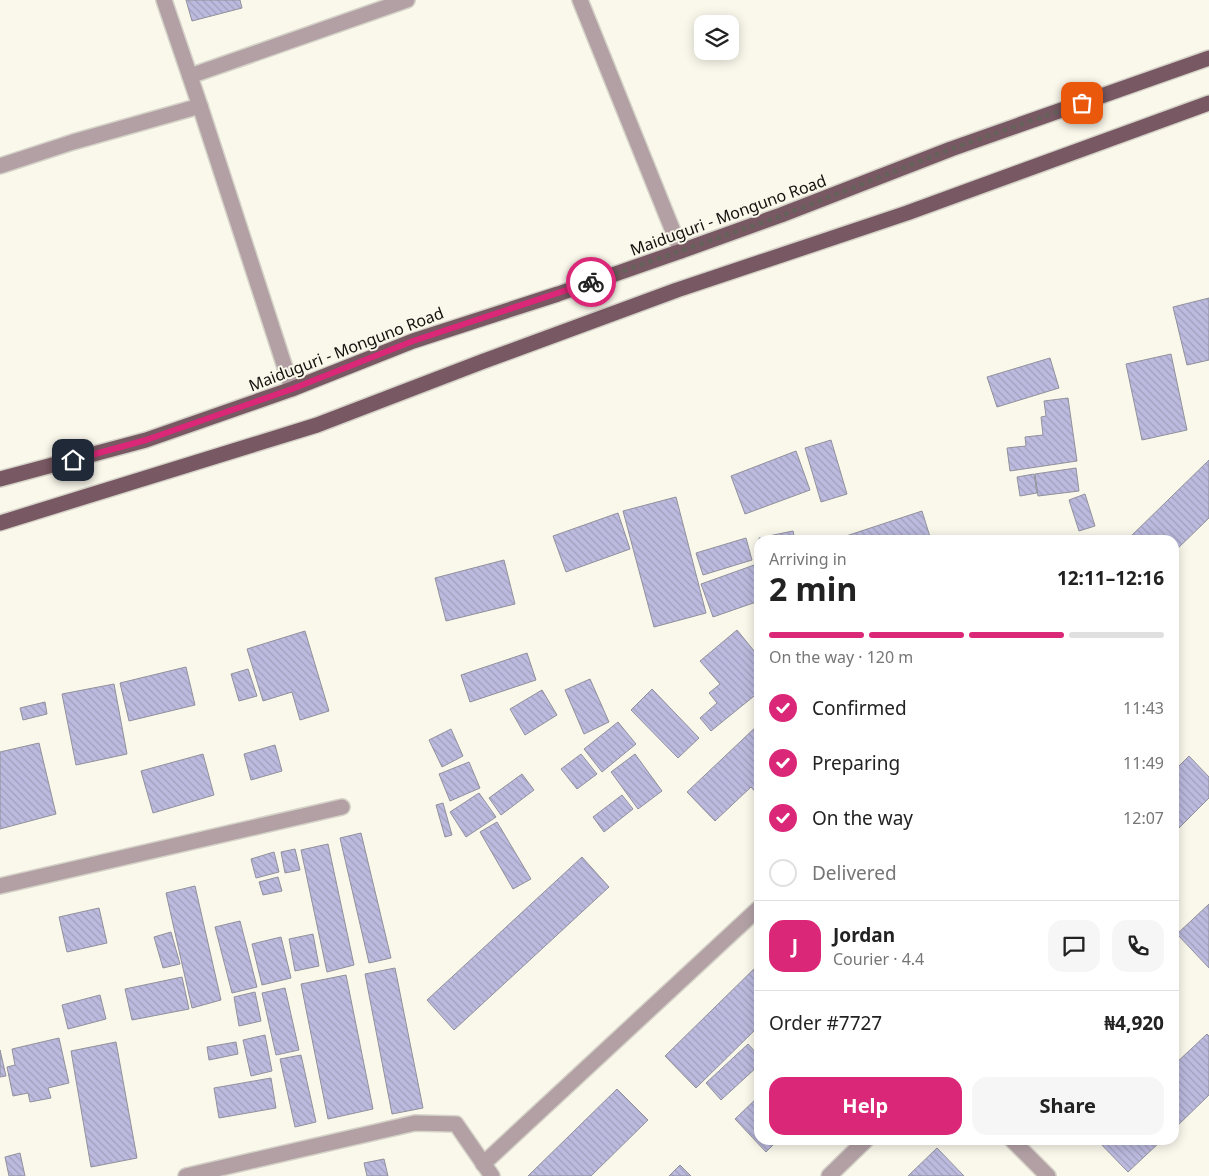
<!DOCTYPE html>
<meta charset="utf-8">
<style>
:root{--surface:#fff;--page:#f6f6f6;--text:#222;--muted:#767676;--line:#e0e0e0;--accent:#db2777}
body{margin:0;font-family:"Noto Sans",sans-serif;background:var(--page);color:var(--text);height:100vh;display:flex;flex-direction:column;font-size:19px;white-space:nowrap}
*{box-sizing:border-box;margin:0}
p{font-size:16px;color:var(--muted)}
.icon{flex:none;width:28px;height:28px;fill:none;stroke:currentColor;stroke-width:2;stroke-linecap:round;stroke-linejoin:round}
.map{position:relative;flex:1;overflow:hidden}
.details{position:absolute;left:754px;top:535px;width:425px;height:610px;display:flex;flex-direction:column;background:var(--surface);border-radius:15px;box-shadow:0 2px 12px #0003}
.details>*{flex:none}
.buttons{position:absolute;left:694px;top:15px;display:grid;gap:10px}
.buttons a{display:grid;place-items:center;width:45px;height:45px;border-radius:10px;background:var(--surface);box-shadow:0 2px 12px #0003;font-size:25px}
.pin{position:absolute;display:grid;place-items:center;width:42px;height:42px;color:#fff;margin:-21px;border-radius:10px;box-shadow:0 2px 8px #0006}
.courier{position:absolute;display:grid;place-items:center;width:50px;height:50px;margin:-25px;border:4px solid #db2777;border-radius:50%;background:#fff;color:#222;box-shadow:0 1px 6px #0007}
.headline em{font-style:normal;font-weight:700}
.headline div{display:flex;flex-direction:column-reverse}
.headline{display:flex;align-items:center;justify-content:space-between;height:85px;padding:0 15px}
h1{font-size:32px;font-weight:700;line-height:38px}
.bar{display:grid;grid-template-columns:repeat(4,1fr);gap:8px 5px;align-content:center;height:60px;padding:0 15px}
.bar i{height:6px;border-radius:4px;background:var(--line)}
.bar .active{background:var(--accent)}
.bar p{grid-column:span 4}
.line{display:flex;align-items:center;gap:12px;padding:0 15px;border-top:1px solid var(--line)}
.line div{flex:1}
.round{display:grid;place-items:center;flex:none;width:52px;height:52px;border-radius:15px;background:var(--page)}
ol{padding:0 15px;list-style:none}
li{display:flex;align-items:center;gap:15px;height:55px}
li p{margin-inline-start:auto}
li .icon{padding:5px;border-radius:50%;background:var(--accent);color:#fff;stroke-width:4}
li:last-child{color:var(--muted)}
li i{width:28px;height:28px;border:2px solid var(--line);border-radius:50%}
.cta{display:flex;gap:10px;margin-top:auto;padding:10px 15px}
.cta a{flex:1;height:58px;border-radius:15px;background:var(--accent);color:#fff;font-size:20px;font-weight:700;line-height:58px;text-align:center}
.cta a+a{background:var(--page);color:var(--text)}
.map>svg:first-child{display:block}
.building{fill:url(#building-back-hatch);stroke:#91919c}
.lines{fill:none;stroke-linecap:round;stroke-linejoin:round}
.street-casing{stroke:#d5d2c8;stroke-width:18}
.primary-casing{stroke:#d5d2c8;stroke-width:18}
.street{stroke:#b2a0a5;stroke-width:15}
.primary{stroke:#785862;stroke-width:15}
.done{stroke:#64625b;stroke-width:5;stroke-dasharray:0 9}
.route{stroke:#db2777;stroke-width:6}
.labels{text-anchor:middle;stroke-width:4;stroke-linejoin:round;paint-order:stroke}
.street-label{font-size:16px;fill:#13120e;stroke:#faf7eb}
</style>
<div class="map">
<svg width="1209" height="1176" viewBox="0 0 1209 1176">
<defs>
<pattern id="building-back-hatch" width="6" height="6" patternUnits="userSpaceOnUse" patternTransform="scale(1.25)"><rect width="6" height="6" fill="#bcbade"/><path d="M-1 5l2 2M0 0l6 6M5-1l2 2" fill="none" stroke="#a19fbd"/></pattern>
</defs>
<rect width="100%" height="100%" fill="#faf7eb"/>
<g class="building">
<path d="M186 0H240L242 8 192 21Z"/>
<path d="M1209 298V360L1187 365 1173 307Z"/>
<path d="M1171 354 1187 430 1142 440 1126 364Z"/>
<path d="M1050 358 1059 388 997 407 987 377Z"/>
<path d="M1068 398 1077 461 1010 471 1007 448 1026 446 1025 437 1043 435 1041 417 1046 416 1044 401Z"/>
<path d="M831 440 847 494 821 502 805 448Z"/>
<path d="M796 451 810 490 745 514 731 476Z"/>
<path d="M1209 460V518L1174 552V540H1127Z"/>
<path d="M1076 468 1079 491 1038 496 1035 474Z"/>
<path d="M1034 474 1037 493 1020 496 1017 477Z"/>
<path d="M1085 494 1095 526 1079 531 1069 500Z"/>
<path d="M676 497 706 613 654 627 623 511Z"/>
<path d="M922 511 931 540H834Z"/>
<path d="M618 513 630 549 566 572 553 536Z"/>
<path d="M793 531 795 540H759V538Z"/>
<path d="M746 538 752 560 703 575 696 553Z"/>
<path d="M504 560 515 604 446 621 435 578Z"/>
<path d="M757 564 759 601 713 617 701 584Z"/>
<path d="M737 630 759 657V692L711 731 700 718 717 703 709 693 720 684 700 661Z"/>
<path d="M305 631 329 711 300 720 292 692 263 701 247 649Z"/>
<path d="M527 653 536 680 470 702 461 675Z"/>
<path d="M186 667 195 705 129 721 120 683Z"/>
<path d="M248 669 257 696 239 701 231 674Z"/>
<path d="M590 679 609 722 584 734 565 690Z"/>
<path d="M114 684 127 754 76 765 62 694Z"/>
<path d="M652 689 699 738 678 758 631 710Z"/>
<path d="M542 690 557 715 525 735 510 709Z"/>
<path d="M45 702 47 714 23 720 20 708Z"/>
<path d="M618 722 636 744 602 772 584 749Z"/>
<path d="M759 724V796L751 787 715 821 687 792Z"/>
<path d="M451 729 463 756 442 767 429 740Z"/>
<path d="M39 743 56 814 0 829V752Z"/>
<path d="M275 745 282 771 251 780 244 754Z"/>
<path d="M203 754 214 795 153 813 141 771Z"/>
<path d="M581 754 597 774 577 789 561 769Z"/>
<path d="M635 754 662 791 638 809 611 772Z"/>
<path d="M1189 756 1209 777V798L1174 833V771Z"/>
<path d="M469 762 480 788 450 801 439 774Z"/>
<path d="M522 774 534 790 501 815 489 798Z"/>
<path d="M479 793 496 817 466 837 450 812Z"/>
<path d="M622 795 633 809 604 832 593 817Z"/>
<path d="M443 803 452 835 445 837 436 805Z"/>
<path d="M497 822 531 879 513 889 480 832Z"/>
<path d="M361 833 391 958 369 963 340 838Z"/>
<path d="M328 844 354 965 327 972 301 850Z"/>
<path d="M295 849 300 870 285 873 281 852Z"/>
<path d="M274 852 279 872 256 878 251 859Z"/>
<path d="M582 857 609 887 454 1030 427 1000Z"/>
<path d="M278 877 282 891 263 895 259 882Z"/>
<path d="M195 886 221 1000 192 1008 166 893Z"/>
<path d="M1209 904V968L1177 934Z"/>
<path d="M99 908 107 943 67 952 59 917Z"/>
<path d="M240 921 257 987 232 993 215 927Z"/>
<path d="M171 932 180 964 163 968 154 937Z"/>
<path d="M313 934 319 966 295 971 289 939Z"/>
<path d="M281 937 291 978 262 985 252 944Z"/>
<path d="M759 964V1026L696 1088 665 1056Z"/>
<path d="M395 968 423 1108 392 1114 365 974Z"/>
<path d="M346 975 373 1109 328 1119 301 984Z"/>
<path d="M182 977 189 1009 132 1020 125 989Z"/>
<path d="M285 988 299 1050 276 1055 262 993Z"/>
<path d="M255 992 261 1021 239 1026 234 997Z"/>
<path d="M100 995 106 1019 68 1029 62 1005Z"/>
<path d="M1207 1034 1209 1036V1095L1174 1129V1065Z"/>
<path d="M265 1035 272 1071 251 1076 243 1040Z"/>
<path d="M59 1038 69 1083 48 1088 51 1098 30 1102 28 1093 13 1096 7 1067 15 1065 12 1049Z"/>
<path d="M116 1042 137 1158 91 1167 71 1051Z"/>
<path d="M236 1042 238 1054 209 1060 207 1047Z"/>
<path d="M748 1044 759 1056V1065L721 1100 706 1083Z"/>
<path d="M0 1050 6 1076 0 1077Z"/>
<path d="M301 1055 316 1122 295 1127 280 1059Z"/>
<path d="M271 1078 276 1108 219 1118 214 1088Z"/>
<path d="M617 1089 648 1120 591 1176H528Z"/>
<path d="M759 1096V1140H778L766 1152 735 1119Z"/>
<path d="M1097 1140H1162L1128 1172Z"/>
<path d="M937 1148 964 1176H908Z"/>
<path d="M20 1153 25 1176H9L5 1157Z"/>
<path d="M384 1159 388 1176H367L364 1163Z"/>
<path d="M680 1165 691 1176H669Z"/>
</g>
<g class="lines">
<defs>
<g id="street">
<path d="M164 0 200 106 292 389"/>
<path d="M580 0 681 251"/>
<path d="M190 76 407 0"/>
<path d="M0 166 73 142 200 106"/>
<path d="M0 886 342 807"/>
<path d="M1012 1140 1048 1176"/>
<path d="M483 1164 759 908"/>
<path d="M186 1176 415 1123 456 1124 492 1176"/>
<path d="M829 1176 866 1140"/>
</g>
<g id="primary">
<path d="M0 479 146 440 292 389 413 341 558 294 681 251 781 215 951 149 1209 58"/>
<path d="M0 523 317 425 484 361 677 290 907 213 1209 103"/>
</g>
</defs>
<use href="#street" class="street-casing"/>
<use href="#primary" class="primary-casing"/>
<use href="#street" class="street"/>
<use href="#primary" class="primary"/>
</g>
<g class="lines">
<path class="done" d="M591 282 781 216 951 149 1082 103"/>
<path class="route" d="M73 460 146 440 292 389 413 341 591 282"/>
</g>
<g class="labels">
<g class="street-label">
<text transform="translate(728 215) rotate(-20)" y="6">Maiduguri - Monguno Road</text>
<text transform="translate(346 349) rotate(-21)" y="6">Maiduguri - Monguno Road</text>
</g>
</g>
</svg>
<div class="buttons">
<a><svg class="icon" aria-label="layers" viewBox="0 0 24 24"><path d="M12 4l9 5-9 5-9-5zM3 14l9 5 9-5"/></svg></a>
</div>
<div class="pin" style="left:1082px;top:103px;background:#ea580c"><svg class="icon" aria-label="bag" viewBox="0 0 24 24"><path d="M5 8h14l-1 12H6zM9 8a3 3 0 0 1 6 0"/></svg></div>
<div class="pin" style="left:73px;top:460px;background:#1f2937"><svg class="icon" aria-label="home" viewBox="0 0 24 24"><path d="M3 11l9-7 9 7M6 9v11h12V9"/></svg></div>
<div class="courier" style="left:591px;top:282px"><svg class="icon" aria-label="bike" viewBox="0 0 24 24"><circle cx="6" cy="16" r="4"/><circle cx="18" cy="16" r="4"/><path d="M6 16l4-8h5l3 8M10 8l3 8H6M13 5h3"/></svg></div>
<section class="details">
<div class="headline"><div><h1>2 min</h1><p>Arriving in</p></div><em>12:11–12:16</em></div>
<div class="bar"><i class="active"></i><i class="active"></i><i class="active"></i><i></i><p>On the way · 120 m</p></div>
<ol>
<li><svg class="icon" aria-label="check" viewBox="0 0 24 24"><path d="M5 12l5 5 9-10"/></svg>Confirmed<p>11:43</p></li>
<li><svg class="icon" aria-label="check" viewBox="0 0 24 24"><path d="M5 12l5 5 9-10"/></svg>Preparing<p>11:49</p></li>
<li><svg class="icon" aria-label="check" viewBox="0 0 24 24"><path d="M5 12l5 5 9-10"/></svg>On the way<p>12:07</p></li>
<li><i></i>Delivered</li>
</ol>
<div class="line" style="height:90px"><b class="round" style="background:var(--accent);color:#fff">J</b><div><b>Jordan</b><p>Courier · 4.4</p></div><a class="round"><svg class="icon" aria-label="chat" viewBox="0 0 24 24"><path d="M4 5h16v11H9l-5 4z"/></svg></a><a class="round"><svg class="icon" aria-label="phone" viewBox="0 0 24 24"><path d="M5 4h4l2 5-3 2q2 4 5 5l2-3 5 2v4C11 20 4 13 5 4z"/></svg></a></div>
<div class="line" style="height:65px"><div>Order #7727</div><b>₦4,920</b></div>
<div class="cta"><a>Help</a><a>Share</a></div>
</section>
</div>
